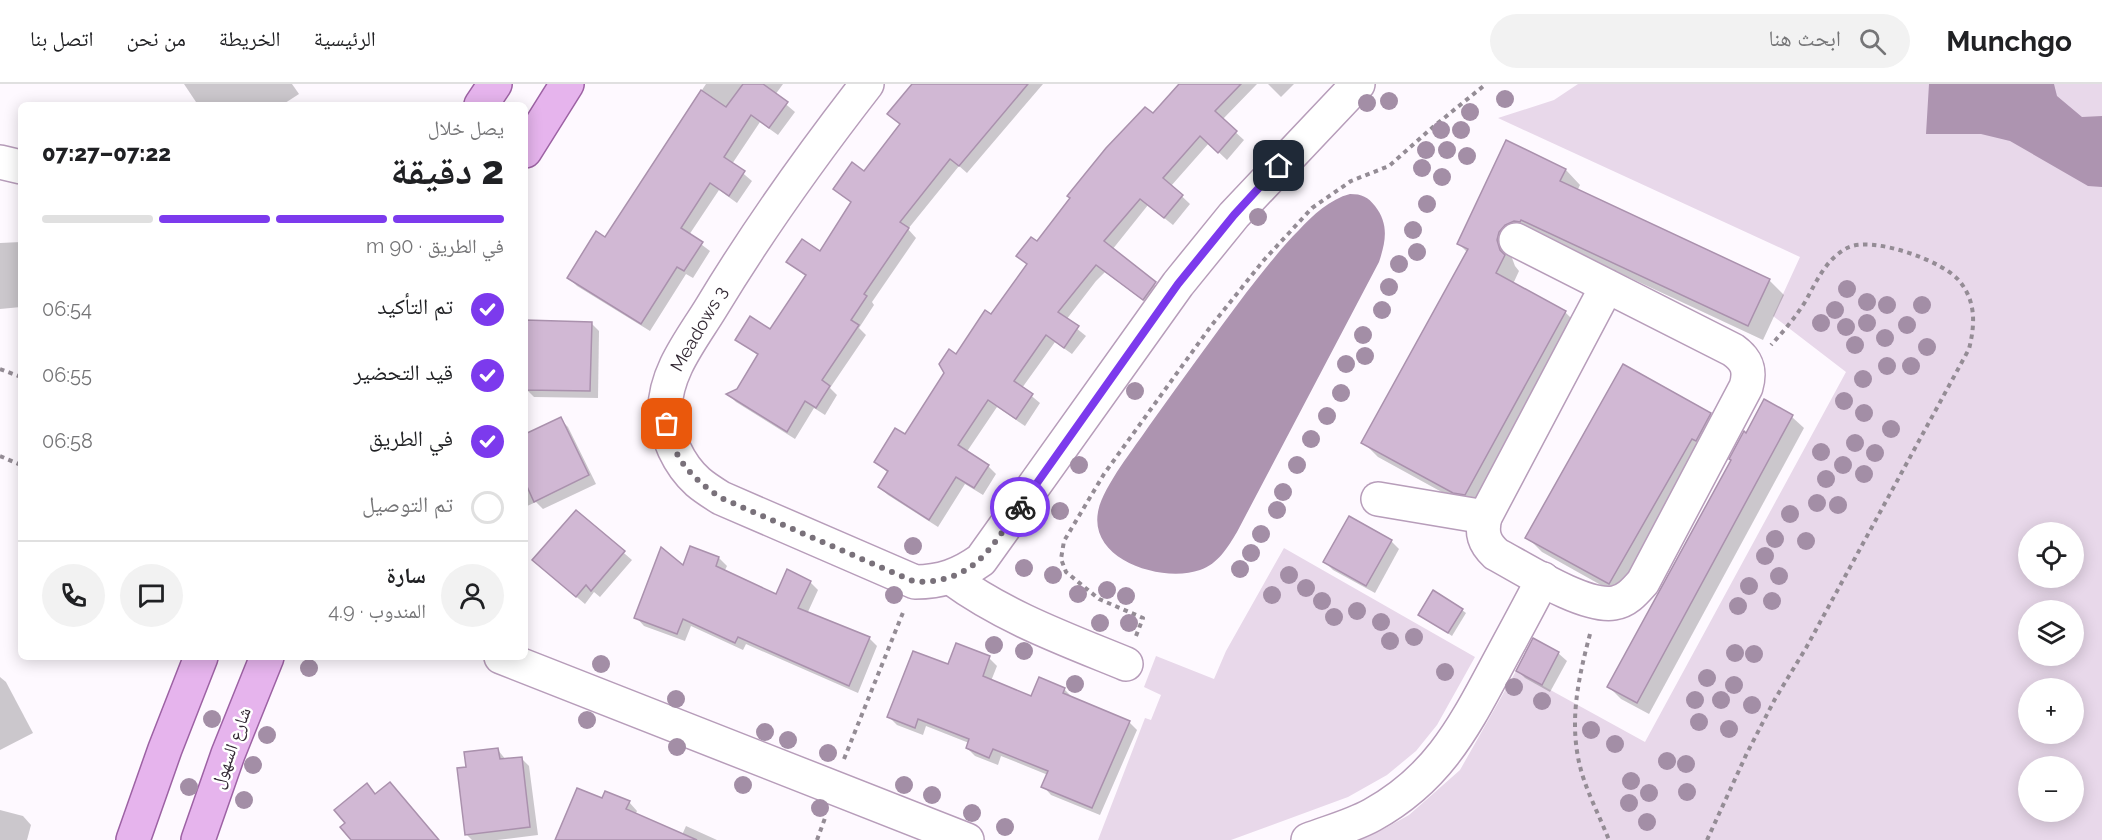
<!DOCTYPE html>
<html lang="ar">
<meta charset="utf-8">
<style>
:root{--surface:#fff;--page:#f2f2f2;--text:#202124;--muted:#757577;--line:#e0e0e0;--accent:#7c3aed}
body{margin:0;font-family:Raleway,"Noto Naskh Arabic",sans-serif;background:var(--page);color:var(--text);direction:rtl;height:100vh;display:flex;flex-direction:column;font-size:22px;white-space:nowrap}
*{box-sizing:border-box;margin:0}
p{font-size:20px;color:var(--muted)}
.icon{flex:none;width:33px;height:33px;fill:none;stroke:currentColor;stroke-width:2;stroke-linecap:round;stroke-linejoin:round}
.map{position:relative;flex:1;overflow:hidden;direction:ltr}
.drawer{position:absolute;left:18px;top:18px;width:510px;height:558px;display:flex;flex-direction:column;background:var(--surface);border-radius:9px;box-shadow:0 3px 15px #0003;direction:rtl}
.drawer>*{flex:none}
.tools{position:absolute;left:2018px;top:438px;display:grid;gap:12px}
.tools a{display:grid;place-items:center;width:66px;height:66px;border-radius:50%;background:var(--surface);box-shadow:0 3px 15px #0003;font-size:30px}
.pin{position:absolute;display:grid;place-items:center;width:51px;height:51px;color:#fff;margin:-26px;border-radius:12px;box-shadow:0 3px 9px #0006}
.courier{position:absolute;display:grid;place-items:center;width:60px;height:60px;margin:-30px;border:4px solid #7c3aed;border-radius:50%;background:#fff;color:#222;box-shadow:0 2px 8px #0007}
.overview em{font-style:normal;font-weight:800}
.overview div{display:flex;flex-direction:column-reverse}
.overview{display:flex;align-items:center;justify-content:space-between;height:102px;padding:0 24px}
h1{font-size:39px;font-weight:800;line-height:45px}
.bar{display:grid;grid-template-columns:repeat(4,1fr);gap:9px 6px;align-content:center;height:72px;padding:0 24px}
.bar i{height:8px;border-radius:4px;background:var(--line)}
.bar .on{background:var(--accent)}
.bar p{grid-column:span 4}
.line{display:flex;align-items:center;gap:15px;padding:0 24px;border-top:2px solid var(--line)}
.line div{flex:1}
.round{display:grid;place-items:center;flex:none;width:63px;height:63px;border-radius:32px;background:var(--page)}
ol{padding:0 24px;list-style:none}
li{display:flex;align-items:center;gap:18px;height:66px}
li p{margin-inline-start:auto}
li .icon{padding:6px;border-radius:50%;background:var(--accent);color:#fff;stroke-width:4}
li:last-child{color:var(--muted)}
li i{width:33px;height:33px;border:3px solid var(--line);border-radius:50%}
header{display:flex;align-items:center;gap:36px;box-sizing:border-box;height:84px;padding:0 30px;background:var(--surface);border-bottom:2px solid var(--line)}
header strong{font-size:28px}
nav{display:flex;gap:33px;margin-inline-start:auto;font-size:21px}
.search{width:420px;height:54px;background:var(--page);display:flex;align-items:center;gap:15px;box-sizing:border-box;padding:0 21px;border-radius:33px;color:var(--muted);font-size:22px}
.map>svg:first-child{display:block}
.green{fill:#e8d8ea;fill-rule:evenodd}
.water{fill:#ad94b0}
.shadow{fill:#0003}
.building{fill:#d1b8d4;stroke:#aa91ad;stroke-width:1.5}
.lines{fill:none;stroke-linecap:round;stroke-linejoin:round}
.minor-casing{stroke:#b79dba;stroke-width:36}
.major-casing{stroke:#9d62a4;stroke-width:36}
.path{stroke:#948c95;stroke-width:4;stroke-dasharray:4.5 4.5;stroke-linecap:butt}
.minor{stroke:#fff;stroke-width:33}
.major{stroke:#e6b4ed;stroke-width:33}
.tree{fill:#a38ea6}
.done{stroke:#79717a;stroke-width:6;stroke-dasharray:0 10.8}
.route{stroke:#7c3aed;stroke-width:8}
.labels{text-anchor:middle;stroke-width:5;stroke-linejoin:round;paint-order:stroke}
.street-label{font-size:18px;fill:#322833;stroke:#fff}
</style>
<header>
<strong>Munchgo</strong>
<div class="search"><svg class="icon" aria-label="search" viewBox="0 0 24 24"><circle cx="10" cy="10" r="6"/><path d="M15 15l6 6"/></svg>ابحث هنا</div>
<nav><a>الرئيسية</a><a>الخريطة</a><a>من نحن</a><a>اتصل بنا</a></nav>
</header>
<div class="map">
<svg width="2102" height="756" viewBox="0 0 2102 756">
<rect width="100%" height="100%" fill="#fef9ff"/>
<g class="green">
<path d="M1578 0H2102V756H1355L1380 747 1409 731 1460 686 1516 587 1645 658 1846 288 1773 232 1800 173 1498 34 1554 16ZM2028 448H2073V494H2028ZM2028 526H2073V572H2028ZM2028 604H2073V650H2028ZM2028 682H2073V728H2028Z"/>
<path d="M1284 464 1475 573 1437 641 1416 667 1387 691 1348 713 1231 756H1098L1145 634 1151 636 1161 611 1144 603 1156 572 1214 595 1226 567Z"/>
</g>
<g class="water">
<path d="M1929 0H2054L2057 12 2082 33 2102 32V103L2088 102 2010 57 1981 50H1926Z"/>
<path d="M1350 110C1362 110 1368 113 1375 122 1389 140 1386 157 1379 178L1237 448C1228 463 1218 480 1200 486 1163 499 1089 477 1098 428 1102 404 1135 363 1149 342 1181 297 1213 253 1246 209 1263 188 1279 166 1299 146 1313 131 1330 115 1350 110Z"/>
</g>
<g class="shadow">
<path d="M184 0H292L299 10 282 21H198Z"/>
<path d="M706 0H783L775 11 795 28 778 51 760 38 732 80 752 97 737 119 719 106 689 151 710 167 693 194 686 190 650 247 577 202 569 194 606 155 670 54Z"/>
<path d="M943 0H1043L967 89 959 82 908 145 916 154 872 218 874 221 859 244 866 251 830 304 837 311 825 331 814 324 795 355 736 318 729 311 738 306 759 272 737 256 770 247 807 193 788 178 820 169 852 119 835 105 865 89 901 41 889 30Z"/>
<path d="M1181 0H1257L1222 36 1244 56 1227 76 1209 59 1171 102 1190 120 1173 141 1148 121 1112 166 1163 208 1152 223 1105 188 1096 197 1066 236 1086 252 1072 270 1055 258 1022 304 1040 319 1025 342 997 323 966 369 988 382 996 390 983 411 965 400 938 443 888 411 879 403 888 389 876 378 906 352 956 272 992 232 1028 181 1037 159Z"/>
<path d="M1268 0H1294L1281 13Z"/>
<path d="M1507 58 1566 86 1580 101 1577 107 1769 196 1784 211 1763 256 1536 150 1514 163 1512 174 1515 182 1519 187 1513 200 1565 228 1580 243 1480 425 1469 423 1378 373 1363 358 1468 169 1459 160Z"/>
<path d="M21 158V223L0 225V159Z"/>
<path d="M525 238 591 239 599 247 598 314 534 313 525 304Z"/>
<path d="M1764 317 1792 333 1804 344 1649 630 1621 615 1609 603Z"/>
<path d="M1710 330 1725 345 1624 514 1542 468 1527 453Z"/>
<path d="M560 335 568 343 596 400 543 425 536 418 525 423V352Z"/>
<path d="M576 428 632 476 600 513 594 508 585 520 542 484Z"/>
<path d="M1350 434 1391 457 1399 465 1375 509 1333 486 1325 478Z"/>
<path d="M719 474 727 482 724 488 776 512 810 498 818 506 807 530 869 554 877 562 858 609 746 560 743 566 691 542 685 557 644 542 636 533 683 483Z"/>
<path d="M1462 526 1466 529 1452 552 1419 530Z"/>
<path d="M1558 569 1567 577 1550 608 1525 594 1517 586Z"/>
<path d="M989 574 997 582 991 597 1032 614 1064 605 1072 613 1129 638 1137 646 1100 731 1051 711 1043 702 1048 691 1001 672 998 681 975 672 967 664 969 659 926 642 923 651 897 641 889 633 949 582Z"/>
<path d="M0 593 6 598 33 649 0 666Z"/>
<path d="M498 666 506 676 521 674 529 682 538 751 497 756H472L467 751 468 684Z"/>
<path d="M603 716 629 718 637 727 635 731 682 751 686 742 717 756H556Z"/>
<path d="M0 726 23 732 31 741 27 756H0Z"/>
</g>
<g class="building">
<path d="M743 0H763L788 18 769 44 751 31 724 73 745 87 729 112 710 99 681 144 703 158 684 187 677 183 641 240 567 194 596 147 605 153 701 6 726 23Z"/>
<path d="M912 0H1028L959 82 950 75 900 138 909 144 864 210 867 212 851 236 859 241 822 296 830 302 816 324 805 317 787 348 726 310 737 305 758 270 735 256 750 232 770 245 806 191 786 178 802 155 820 167 851 118 833 105 852 78 864 87 900 40 887 30Z"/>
<path d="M1179 0H1241L1215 27 1237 47 1218 69 1200 52 1163 94 1183 111 1164 134 1140 115 1104 157 1156 198 1143 216 1096 181 1058 228 1079 242 1064 264 1046 251 1014 297 1033 310 1016 335 988 316 958 361 989 381 974 404 956 393 929 436 878 403 888 387 874 378 895 344 905 350 944 289 939 280 949 265 956 270 985 226 991 230 1027 180 1016 172 1031 153 1037 157 1070 114 1067 112 1106 64 1145 23 1153 29Z"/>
<path d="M1506 56 1566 85 1560 97 1770 195 1748 242 1521 136 1520 138 1514 137 1505 141 1499 148 1497 156 1500 166 1505 171 1496 189 1566 227 1465 411 1453 409 1361 359 1468 165 1457 160Z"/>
<path d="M525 236 592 238 590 307 525 306Z"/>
<path d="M1623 280 1711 329 1696 357 1692 355 1609 500 1525 454Z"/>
<path d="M1764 315 1793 331 1637 619 1607 603 1731 376 1729 375 1744 347 1746 349Z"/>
<path d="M561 333 589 391 534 418 525 398V350Z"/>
<path d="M576 426 625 467 591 507 586 501 576 513 532 476Z"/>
<path d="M1349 432 1392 456 1366 502 1323 478Z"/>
<path d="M690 462 719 473 716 482 776 510 787 485 811 497 798 524 870 553 849 602 738 553 735 559 683 535 677 550 634 534 661 463 683 481Z"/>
<path d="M1433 506 1463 525 1448 549 1418 531Z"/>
<path d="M1533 554 1559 568 1542 601 1516 587Z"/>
<path d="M956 559 990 572 983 592 1031 612 1039 593 1065 604 1063 609 1130 637 1092 724 1041 703 1048 687 993 665 989 674 966 664 969 655 918 635 915 644 887 633 913 567 948 580Z"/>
<path d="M498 664 500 675 522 673 530 743 465 751 457 684 466 683 464 668Z"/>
<path d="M390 698 439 756H351L340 743 345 739 334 726 367 699 375 710Z"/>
<path d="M577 704 602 714 605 707 630 717 626 725 697 756H555Z"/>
</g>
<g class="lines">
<defs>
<g id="minor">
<path d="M867 0C811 72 758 146 711 224 692 255 665 288 665 326 665 352 679 381 698 398 705 404 713 409 721 414L915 498C941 498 960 491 981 476L1178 200 1234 131 1358 0"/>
<path d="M0 78 21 83"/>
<path d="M1516 156 1733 266C1747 276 1751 286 1746 303L1643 498C1635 507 1627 517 1614 519 1584 524 1524 485 1496 470 1484 459 1481 449 1485 433L1607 202"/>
<path d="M1378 415 1485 433"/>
<path d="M951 494C1004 533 1065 555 1126 580"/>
<path d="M501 573 967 756"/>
<path d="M1308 756C1329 748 1352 742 1372 731 1435 696 1461 649 1494 587 1510 557 1527 526 1543 495"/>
</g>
<g id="major">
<path d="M481 21 495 0"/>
<path d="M525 67 567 0"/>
<path d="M133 756 165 665 201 573"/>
<path d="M198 756 228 670 267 573"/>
</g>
</defs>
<use href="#minor" class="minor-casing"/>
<use href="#major" class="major-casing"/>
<g class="path">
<path d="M0 285 21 293"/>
<path d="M0 372 21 381"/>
<path d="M1590 550C1577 599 1567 646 1584 696 1591 716 1601 736 1609 756"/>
<path d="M1136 552 1143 534 1099 515 1066 488 1061 475 1064 457 1104 390 1211 242 1264 176 1312 124 1351 97 1389 82 1433 43 1486 0"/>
<path d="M844 675 904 526"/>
<path d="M817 756 825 734"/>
<path d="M1707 756 1747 669 1775 615 1806 564 1969 265C1975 241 1976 219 1961 199 1946 177 1871 151 1847 164 1825 176 1817 197 1805 218 1795 234 1783 248 1771 261"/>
</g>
<use href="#minor" class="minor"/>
<use href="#major" class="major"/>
</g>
<g class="tree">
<circle cx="1505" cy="15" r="9"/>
<circle cx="1389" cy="17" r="9"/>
<circle cx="1367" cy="19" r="9"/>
<circle cx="1470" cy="28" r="9"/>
<circle cx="1441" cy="46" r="9"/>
<circle cx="1461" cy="46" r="9"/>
<circle cx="1426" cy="66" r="9"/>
<circle cx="1447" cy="66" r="9"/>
<circle cx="1467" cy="72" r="9"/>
<circle cx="1422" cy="84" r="9"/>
<circle cx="1442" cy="93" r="9"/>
<circle cx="1427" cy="120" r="9"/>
<circle cx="1258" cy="133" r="9"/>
<circle cx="1413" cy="146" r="9"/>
<circle cx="1417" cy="168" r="9"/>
<circle cx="1399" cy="180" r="9"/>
<circle cx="1389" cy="203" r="9"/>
<circle cx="1847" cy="205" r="9"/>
<circle cx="1867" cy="218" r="9"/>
<circle cx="1887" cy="221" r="9"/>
<circle cx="1922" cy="221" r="9"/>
<circle cx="1382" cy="226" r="9"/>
<circle cx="1835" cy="226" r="9"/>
<circle cx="1821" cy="239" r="9"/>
<circle cx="1867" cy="239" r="9"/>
<circle cx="1907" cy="241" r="9"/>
<circle cx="1846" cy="243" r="9"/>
<circle cx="1363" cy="251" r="9"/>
<circle cx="1885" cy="254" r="9"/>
<circle cx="1855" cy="261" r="9"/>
<circle cx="1927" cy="263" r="9"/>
<circle cx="1365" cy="272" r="9"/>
<circle cx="1346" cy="280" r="9"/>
<circle cx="1887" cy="282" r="9"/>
<circle cx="1911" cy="282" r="9"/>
<circle cx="1863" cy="295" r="9"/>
<circle cx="1135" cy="307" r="9"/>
<circle cx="1341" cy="309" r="9"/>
<circle cx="1844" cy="317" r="9"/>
<circle cx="1864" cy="329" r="9"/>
<circle cx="1327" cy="332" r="9"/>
<circle cx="1891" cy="345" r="9"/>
<circle cx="1311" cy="355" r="9"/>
<circle cx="1855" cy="359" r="9"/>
<circle cx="1821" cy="368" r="9"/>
<circle cx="1875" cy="369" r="9"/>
<circle cx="1079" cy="381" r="9"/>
<circle cx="1297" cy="381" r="9"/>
<circle cx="1843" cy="381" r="9"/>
<circle cx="1864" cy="390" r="9"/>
<circle cx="1826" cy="395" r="9"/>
<circle cx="1283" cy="408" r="9"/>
<circle cx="1817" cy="419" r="9"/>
<circle cx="1838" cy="421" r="9"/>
<circle cx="1277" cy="426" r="9"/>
<circle cx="1060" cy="427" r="9"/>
<circle cx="1790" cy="430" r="9"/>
<circle cx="1261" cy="450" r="9"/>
<circle cx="1775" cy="455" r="9"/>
<circle cx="1806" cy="457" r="9"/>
<circle cx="913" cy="462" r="9"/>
<circle cx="1251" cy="469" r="9"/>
<circle cx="1765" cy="472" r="9"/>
<circle cx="1024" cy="484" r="9"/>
<circle cx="1240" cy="485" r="9"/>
<circle cx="1053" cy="491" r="9"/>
<circle cx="1289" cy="491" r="9"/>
<circle cx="1779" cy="492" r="9"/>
<circle cx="1749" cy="502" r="9"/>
<circle cx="1306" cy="504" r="9"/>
<circle cx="1107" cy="506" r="9"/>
<circle cx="1078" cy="510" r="9"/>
<circle cx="894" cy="511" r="9"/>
<circle cx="1272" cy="511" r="9"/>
<circle cx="1126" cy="512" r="9"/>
<circle cx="1322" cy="517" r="9"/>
<circle cx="1772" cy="517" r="9"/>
<circle cx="1738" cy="522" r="9"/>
<circle cx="1357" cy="527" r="9"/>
<circle cx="1334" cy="533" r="9"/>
<circle cx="1381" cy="538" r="9"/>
<circle cx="1100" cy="539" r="9"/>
<circle cx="1129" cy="539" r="9"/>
<circle cx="1414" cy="553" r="9"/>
<circle cx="1390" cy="557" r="9"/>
<circle cx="994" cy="561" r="9"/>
<circle cx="1024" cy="567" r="9"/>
<circle cx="1735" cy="569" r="9"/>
<circle cx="1754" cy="570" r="9"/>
<circle cx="601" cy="580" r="9"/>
<circle cx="309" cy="584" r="9"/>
<circle cx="1445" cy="588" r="9"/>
<circle cx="1707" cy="594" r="9"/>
<circle cx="1075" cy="600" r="9"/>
<circle cx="1734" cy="601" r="9"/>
<circle cx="1514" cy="603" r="9"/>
<circle cx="676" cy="615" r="9"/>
<circle cx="1695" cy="616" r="9"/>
<circle cx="1721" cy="616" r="9"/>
<circle cx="1542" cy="617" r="9"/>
<circle cx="1752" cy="621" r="9"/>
<circle cx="212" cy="635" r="9"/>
<circle cx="587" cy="636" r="9"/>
<circle cx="1699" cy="638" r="9"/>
<circle cx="1729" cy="645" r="9"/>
<circle cx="1591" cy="646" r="9"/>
<circle cx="765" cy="648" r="9"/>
<circle cx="267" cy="651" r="9"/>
<circle cx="788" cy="656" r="9"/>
<circle cx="1615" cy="660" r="9"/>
<circle cx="677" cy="663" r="9"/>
<circle cx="828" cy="669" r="9"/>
<circle cx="1667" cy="677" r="9"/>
<circle cx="1686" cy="680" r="9"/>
<circle cx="253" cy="681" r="9"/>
<circle cx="1631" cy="697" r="9"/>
<circle cx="743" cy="701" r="9"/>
<circle cx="904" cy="701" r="9"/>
<circle cx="189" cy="703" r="9"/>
<circle cx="1687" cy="708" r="9"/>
<circle cx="1649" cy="709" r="9"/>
<circle cx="932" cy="711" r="9"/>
<circle cx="244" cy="716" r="9"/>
<circle cx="1629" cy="719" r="9"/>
<circle cx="820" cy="724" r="9"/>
<circle cx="972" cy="729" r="9"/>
<circle cx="1647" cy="738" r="9"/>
<circle cx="1005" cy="743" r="9"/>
</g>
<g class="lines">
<path class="done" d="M667 340C673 375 692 394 721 414L915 498C975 498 989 466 1020 423"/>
<path class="route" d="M1020 423 1178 200 1234 131 1279 82"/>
</g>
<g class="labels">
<g class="street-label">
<text transform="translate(699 245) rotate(-60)" y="6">Meadows 3</text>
<text transform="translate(231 664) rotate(-70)" y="6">شارع السهول</text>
</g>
</g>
</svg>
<div class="tools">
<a><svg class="icon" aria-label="locate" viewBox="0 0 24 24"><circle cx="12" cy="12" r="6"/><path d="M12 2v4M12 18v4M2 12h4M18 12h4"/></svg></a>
<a><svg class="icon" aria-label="layers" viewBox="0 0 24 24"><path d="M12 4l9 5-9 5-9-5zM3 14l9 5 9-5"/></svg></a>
<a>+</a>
<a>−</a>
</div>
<div class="pin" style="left:667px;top:340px;background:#ea580c"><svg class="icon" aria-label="bag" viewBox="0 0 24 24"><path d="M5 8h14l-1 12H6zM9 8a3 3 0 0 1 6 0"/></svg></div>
<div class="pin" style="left:1279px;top:82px;background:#1f2937"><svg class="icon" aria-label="home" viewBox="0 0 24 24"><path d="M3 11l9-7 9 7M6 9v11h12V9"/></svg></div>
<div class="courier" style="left:1020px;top:423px"><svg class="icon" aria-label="bike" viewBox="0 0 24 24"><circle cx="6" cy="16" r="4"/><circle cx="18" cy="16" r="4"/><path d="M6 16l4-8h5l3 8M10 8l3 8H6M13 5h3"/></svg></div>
<section class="drawer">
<div class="overview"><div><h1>2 دقيقة</h1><p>يصل خلال</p></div><em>07:22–07:27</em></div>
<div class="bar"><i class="on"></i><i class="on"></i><i class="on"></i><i></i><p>في الطريق · 90 m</p></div>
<ol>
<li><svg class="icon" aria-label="check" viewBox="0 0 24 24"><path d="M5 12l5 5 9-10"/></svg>تم التأكيد<p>06:54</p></li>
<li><svg class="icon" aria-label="check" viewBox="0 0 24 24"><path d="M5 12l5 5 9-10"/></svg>قيد التحضير<p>06:55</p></li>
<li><svg class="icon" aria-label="check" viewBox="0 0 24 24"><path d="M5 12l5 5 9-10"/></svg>في الطريق<p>06:58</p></li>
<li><i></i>تم التوصيل</li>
</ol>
<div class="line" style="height:108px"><a class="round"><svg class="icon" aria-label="person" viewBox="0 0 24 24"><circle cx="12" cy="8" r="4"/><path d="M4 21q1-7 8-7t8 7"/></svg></a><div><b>سارة</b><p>المندوب · 4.9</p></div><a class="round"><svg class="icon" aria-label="chat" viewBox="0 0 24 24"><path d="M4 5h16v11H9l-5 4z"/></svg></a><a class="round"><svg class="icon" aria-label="phone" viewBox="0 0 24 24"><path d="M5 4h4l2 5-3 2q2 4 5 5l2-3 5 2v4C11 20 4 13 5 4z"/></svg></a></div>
</section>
</div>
